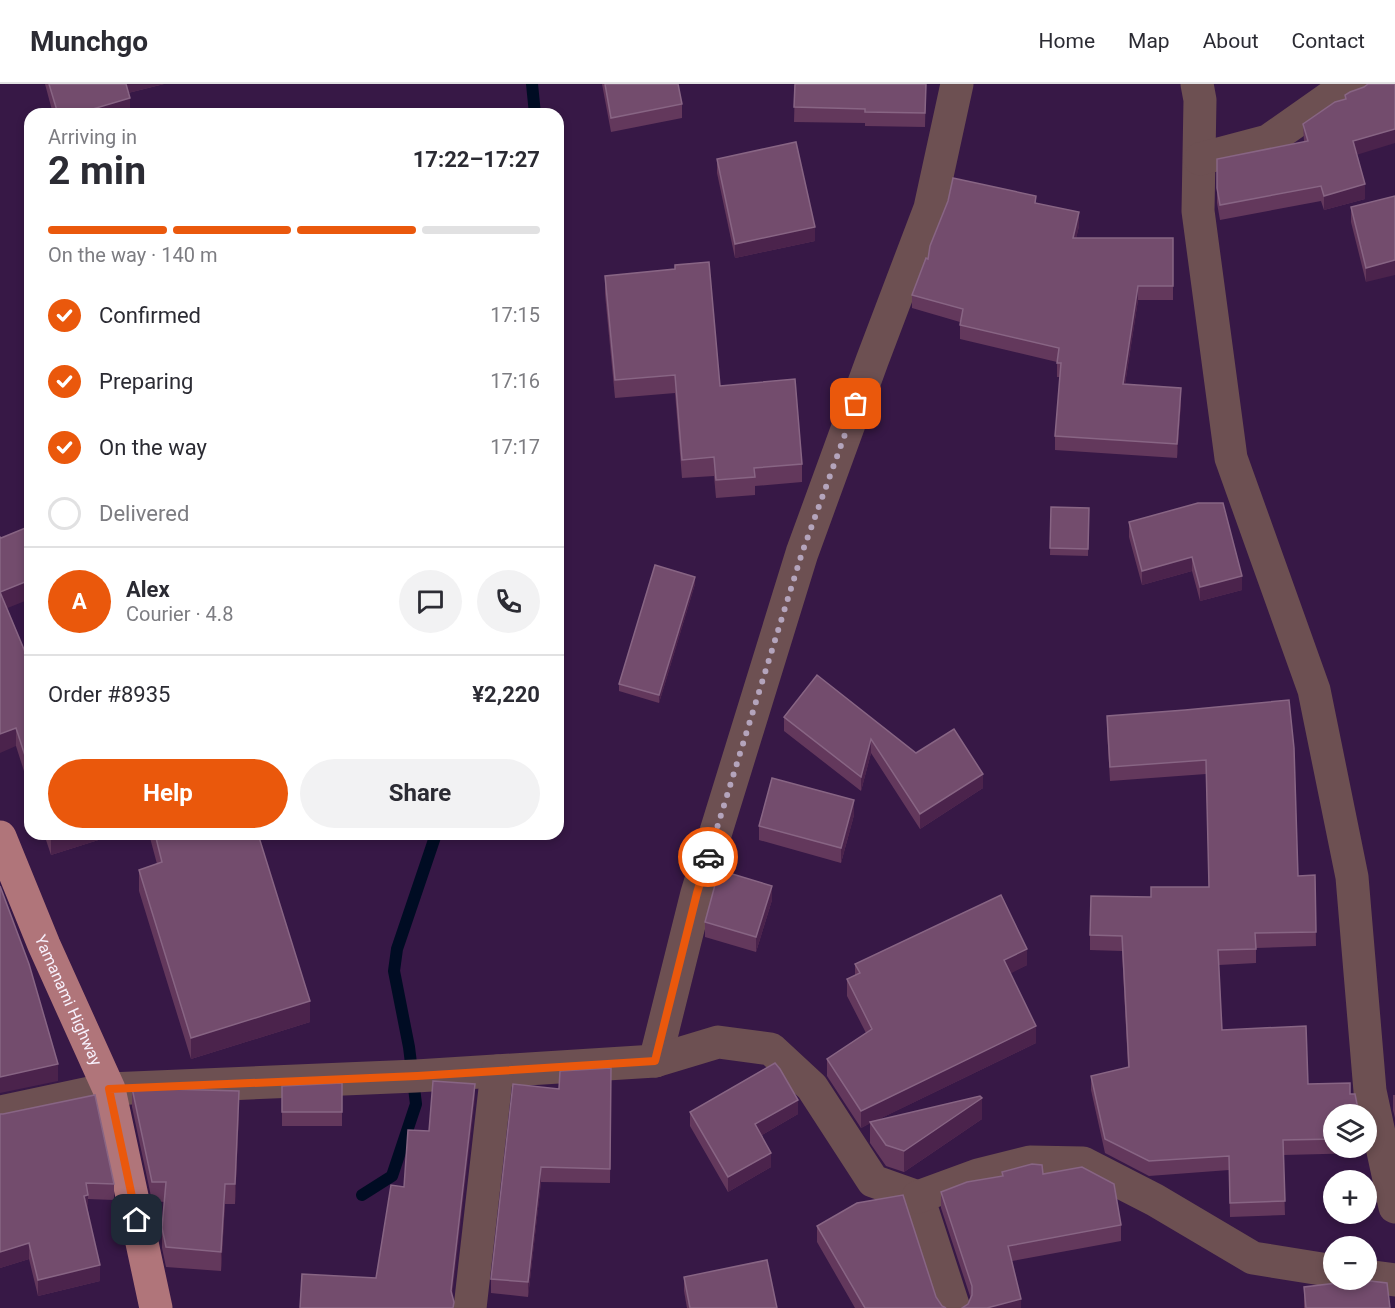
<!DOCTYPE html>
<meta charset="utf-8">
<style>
:root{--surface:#fff;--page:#f2f2f3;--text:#2b2b33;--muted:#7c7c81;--line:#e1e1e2;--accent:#ea580c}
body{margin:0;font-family:Roboto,sans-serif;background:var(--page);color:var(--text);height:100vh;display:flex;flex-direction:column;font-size:22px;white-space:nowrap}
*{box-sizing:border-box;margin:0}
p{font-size:20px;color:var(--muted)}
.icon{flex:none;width:33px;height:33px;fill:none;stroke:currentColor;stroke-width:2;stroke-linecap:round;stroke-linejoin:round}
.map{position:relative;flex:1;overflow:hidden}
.drawer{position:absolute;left:24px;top:24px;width:540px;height:732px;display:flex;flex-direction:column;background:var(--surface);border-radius:18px;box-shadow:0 3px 9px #0003}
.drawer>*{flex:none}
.controls{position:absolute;left:1323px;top:1020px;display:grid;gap:12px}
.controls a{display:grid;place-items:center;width:54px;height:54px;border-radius:50%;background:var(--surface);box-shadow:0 3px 9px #0003;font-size:30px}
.pin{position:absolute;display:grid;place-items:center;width:51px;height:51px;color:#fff;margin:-26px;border-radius:12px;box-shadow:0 3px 9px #0006}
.courier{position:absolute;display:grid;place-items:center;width:60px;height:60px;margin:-30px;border:4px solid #ea580c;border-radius:50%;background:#fff;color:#222;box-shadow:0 2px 8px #0007}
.overview em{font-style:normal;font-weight:700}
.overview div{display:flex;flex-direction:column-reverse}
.overview{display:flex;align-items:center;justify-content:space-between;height:102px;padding:0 24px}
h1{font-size:39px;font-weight:700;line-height:45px}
.bar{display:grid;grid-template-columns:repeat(4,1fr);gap:9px 6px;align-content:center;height:72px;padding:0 24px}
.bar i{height:8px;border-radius:4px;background:var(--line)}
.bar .current{background:var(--accent)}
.bar p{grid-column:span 4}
.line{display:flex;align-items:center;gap:15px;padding:0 24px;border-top:2px solid var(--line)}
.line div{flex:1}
.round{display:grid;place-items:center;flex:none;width:63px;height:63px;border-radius:32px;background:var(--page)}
ol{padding:0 24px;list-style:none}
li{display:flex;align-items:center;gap:18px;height:66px}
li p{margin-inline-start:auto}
li .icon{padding:6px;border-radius:50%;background:var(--accent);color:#fff;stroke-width:4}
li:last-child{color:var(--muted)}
li i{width:33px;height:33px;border:3px solid var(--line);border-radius:50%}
.cta{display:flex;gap:12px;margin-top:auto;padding:12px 24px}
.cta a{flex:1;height:69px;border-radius:36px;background:var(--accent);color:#fff;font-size:24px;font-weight:700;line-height:69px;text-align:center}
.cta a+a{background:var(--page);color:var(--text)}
header{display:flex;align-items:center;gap:36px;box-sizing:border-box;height:84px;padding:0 30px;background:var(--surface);border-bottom:2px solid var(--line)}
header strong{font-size:28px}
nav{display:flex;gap:33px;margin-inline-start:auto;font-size:21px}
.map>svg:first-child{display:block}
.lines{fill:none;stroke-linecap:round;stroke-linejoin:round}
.stream{stroke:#000c23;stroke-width:12}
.minor{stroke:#6d5052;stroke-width:33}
.primary{stroke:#b0757a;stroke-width:33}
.wall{fill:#63385c}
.shaded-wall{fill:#4b234c}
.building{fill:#734c6d;stroke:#886584;stroke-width:1.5}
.done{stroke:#b4a4bc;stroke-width:6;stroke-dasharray:0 10.8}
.route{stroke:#ea580c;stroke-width:8}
.labels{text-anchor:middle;stroke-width:5;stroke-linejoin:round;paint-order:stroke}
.street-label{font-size:16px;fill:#f7f0fc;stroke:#180b1e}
</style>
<header>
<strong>Munchgo</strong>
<nav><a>Home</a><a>Map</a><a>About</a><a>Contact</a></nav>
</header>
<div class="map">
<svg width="1395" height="1224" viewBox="0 0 1395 1224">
<rect width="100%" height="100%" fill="#371846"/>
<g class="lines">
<g class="stream">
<path d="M532 0 535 30"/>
<path d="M362 1111 392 1092 416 1020 409 963 394 887 397 865 436 750"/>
</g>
<g class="minor">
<path d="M1197 0 1200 16 1198 127 1231 374 1314 606 1352 793 1370 1007 1395 1123"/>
<path d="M1200 75 1268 57 1342 5 1358 0"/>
<path d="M655 977 697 809 802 469 872 277 930 124 957 0"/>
<path d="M0 1028 109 1005 416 992 655 977 718 958 771 965 812 1003 873 1097 918 1113 954 1224"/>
<path d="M918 1113 978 1091 1030 1078 1083 1079 1155 1116 1253 1174 1334 1187"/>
<path d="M1366 1192 1395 1196"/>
<path d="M470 1224 497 987"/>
</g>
<path class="primary" id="s1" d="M0 753 44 861 109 1005 156 1224"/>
</g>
<g class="wall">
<path d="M45 0H164L128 9 130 30H53Z"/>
<path d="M602 0H678L682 20V34L611 48Z"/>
<path d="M795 0H926L925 43 865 42V39L794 38Z"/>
<path d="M1345 11 1365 115 1324 126 1321 117 1220 136 1217 119V75L1304 58 1303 40 1345 15Z"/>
<path d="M717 75 815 157 735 174 717 89Z"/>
<path d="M1395 112 1366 198 1351 138V123Z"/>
<path d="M1036 119 1079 142 1076 154H1173V216H1138L1125 300 1181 318 1177 374 1055 366V352L1060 293H1057V278L960 255V238L912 224V211L928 175Z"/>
<path d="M605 192 802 380V398L755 402V411L716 414 714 392 682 394 675 309 615 314 605 210Z"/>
<path d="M1198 419 1242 506 1200 517 1192 487 1142 501 1129 453V438Z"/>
<path d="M1051 423 1089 424 1088 472 1050 471Z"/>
<path d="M695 500 659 619 619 607V600Z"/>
<path d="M7 524 26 570 30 569V706L16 662Z"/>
<path d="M817 591 916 669 983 704 920 745 871 669 861 707 784 647V633Z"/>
<path d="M1185 626 1298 792 1315 791 1316 862 1256 864V879L1219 881 1222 946 1308 1000 1334 1030V1064H1364V1069L1283 1071 1285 1131 1230 1133 1229 1086 1149 1092 1105 1069 1091 1006V992L1128 983 1122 867 1090 866V851L1151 813 1209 803 1206 690 1110 697 1107 646V632Z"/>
<path d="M854 731 841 779 759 756V742Z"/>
<path d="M44 750H111V752L51 771Z"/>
<path d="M149 750H258L310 938 191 975 139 807V786L157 780Z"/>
<path d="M772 816 756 868 705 853V838Z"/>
<path d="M912 854 1027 881 1010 889 1036 959 875 1037 982 1035 904 1088 886 1082 870 1059V1039L861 1044 827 992V975L866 949 847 912V895L855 891V880Z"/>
<path d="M611 984 610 1099 541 1098 528 1213 491 1209V1195L559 1005Z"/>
<path d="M342 999V1042H282V1002Z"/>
<path d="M132 1004 239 1027 235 1120H225L221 1187 166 1183 162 1164V1144L165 1118 152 1117 132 1023Z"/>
<path d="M1393 1011H1395V1034L1393 1026Z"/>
<path d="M690 1028 798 1030 762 1051 771 1083 728 1108 690 1042Z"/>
<path d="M0 1030 114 1100V1116L88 1115V1127L100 1197 38 1212 29 1175 0 1184Z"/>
<path d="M1002 1088 1043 1090 1121 1141V1157L1012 1177 1021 1224 968 1220 971 1215 941 1124V1108L1002 1092Z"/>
<path d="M817 1142 936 1213 942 1222 946 1224H855L817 1158Z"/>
<path d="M684 1193 777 1224H687L684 1207Z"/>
<path d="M1304 1203 1390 1224H1304Z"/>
</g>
<g class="shaded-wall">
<path d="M124 0H164L124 10Z"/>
<path d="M130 14V30H76Z"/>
<path d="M1395 45V59L1353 72V57Z"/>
<path d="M1365 100V115L1324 126V112Z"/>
<path d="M1079 128V142L1073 168V154Z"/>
<path d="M815 143V157L735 174V160Z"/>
<path d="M1395 176V191L1366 198V184Z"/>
<path d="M1138 202V216L1123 314V300Z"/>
<path d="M1181 304V318L1177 374V360Z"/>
<path d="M1192 473V487L1142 501V487Z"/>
<path d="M1242 492V506L1200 517V503Z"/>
<path d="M695 493V500L659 619V611Z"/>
<path d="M30 496V515L0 527V508Z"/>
<path d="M16 644V662L0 669V650Z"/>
<path d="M871 655V669L861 707V693Z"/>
<path d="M983 690V704L920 745V730Z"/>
<path d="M854 716V731L841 779V764Z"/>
<path d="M56 750H111V752L51 771V752Z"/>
<path d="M772 802V816L756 868V853Z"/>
<path d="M1027 865V881L1004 893V876Z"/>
<path d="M310 917V938L191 975V954Z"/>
<path d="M1036 942V959L861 1044V1027Z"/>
<path d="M58 980V997L0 1009V993Z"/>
<path d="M475 1000V1015L451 1222V1207Z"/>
<path d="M239 1007V1027L235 1120V1100Z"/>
<path d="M982 1014V1035L904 1088V1067Z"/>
<path d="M798 1016V1030L755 1055V1040Z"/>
<path d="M771 1069V1083L728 1108V1093Z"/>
<path d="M541 1083V1098L528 1213V1198Z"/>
<path d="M225 1100V1120L221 1187V1168Z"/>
<path d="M88 1111V1127L84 1128V1112Z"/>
<path d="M29 1159V1175L0 1184V1168Z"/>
<path d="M100 1181V1197L38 1212V1196Z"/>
<path d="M1021 1215V1224H987Z"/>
</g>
<g class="building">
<path d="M49 0H126L130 14 76 30H58Z"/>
<path d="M605 0H678L682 20 611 34Z"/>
<path d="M795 0H926L925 29 865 28V25L794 23Z"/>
<path d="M1368 0H1395V45L1353 57 1365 100 1324 112 1321 102 1220 121 1217 104V75L1308 57 1303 40 1335 18 1346 15 1345 11 1350 8 1364 3Z"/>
<path d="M796 58 815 143 735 160 717 75Z"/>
<path d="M953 94 1036 112 1035 119 1079 128 1073 154H1173V202H1138L1123 300 1181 304 1177 360 1055 352 1061 279H1057L1059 264 960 241 963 225 912 211 926 174 928 175 930 162 948 117Z"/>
<path d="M1395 112V176L1366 184 1351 123Z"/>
<path d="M709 178 720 302 795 295 802 380 754 384 755 393 716 396 714 373 682 376 675 291 615 296 605 192 675 185V181Z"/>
<path d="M1198 419H1223L1242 492 1200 503 1192 473 1142 487 1129 438Z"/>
<path d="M1051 423 1089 424 1088 465 1050 464Z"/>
<path d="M30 442V496L0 508 26 570 30 569V687L16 644 0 650V453L1 454Z"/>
<path d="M655 481 695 493 659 611 619 600Z"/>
<path d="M817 591 916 669 954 645 983 690 920 730 871 655 861 693 784 633Z"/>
<path d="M1289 616 1294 664 1298 792 1315 791 1316 848 1255 849 1256 865 1218 866 1222 946 1306 942 1308 1000 1350 999V1010H1355L1359 1030H1334V1055L1283 1056 1285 1117 1230 1119 1229 1072 1149 1077 1105 1055 1091 992 1129 983 1122 852 1090 851 1091 812 1151 813V803H1209L1206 676 1110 683 1107 632 1185 626Z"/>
<path d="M772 694 854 716 841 764 759 742Z"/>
<path d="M155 750H258L310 917 191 954 139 786 162 778Z"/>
<path d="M719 786 772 802 756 853 705 838Z"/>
<path d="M0 802 29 880 58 980 0 993Z"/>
<path d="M1001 811 1027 865 1004 876 1036 942 861 1027 827 975 872 945 847 895 860 889 855 880Z"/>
<path d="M775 979 780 985 798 1016 755 1040 771 1069 728 1093 690 1028Z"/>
<path d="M611 984 610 1085 541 1083 528 1198 491 1195 513 1000 559 1005 560 987Z"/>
<path d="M433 997 475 1000 451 1207 454 1218 453 1224H300L302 1190 376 1194 391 1101 404 1103 408 1046 429 1047Z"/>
<path d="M342 999V1028H282V1002Z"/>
<path d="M132 1004 239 1007 235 1100H225L221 1168 166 1163 162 1144 166 1098H152Z"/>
<path d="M95 1011 114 1100 86 1099 88 1111 84 1112 100 1181 38 1196 29 1159 0 1168V1030H3Z"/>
<path d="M980 1012 982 1014 904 1067 886 1061 870 1038Z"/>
<path d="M1032 1080 1042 1081 1043 1090 1082 1083 1114 1100 1121 1141 1008 1162 1021 1215 987 1224H962L968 1220 972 1211V1202L941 1108 967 1098 1003 1092 1002 1088Z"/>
<path d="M903 1111 936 1213 942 1222 946 1224H865L817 1142 857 1119Z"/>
<path d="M767 1176 777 1224H690L684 1193Z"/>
<path d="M1362 1196 1387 1199 1390 1224H1306L1304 1203Z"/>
</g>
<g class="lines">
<path class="done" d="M708 773 802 469 856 320"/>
<path class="route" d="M137 1136 109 1005 417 992 655 977 697 809 708 773"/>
</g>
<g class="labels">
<g class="street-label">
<text dy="6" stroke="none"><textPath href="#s1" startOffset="177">Yamanami Highway</textPath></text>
</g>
</g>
</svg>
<div class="controls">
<a><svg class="icon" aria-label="layers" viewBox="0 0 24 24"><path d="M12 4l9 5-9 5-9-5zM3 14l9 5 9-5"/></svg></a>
<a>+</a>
<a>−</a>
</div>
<div class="pin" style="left:856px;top:320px;background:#ea580c"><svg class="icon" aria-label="bag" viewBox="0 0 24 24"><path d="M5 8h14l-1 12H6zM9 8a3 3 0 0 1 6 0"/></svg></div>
<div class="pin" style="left:137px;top:1136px;background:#1f2937"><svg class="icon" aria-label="home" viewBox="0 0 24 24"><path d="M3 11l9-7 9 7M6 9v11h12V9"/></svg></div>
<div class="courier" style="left:708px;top:773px"><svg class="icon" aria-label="car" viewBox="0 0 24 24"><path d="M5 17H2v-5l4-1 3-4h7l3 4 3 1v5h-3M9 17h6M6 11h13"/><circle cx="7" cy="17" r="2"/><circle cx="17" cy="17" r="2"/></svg></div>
<section class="drawer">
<div class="overview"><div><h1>2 min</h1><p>Arriving in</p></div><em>17:22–17:27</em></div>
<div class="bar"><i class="current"></i><i class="current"></i><i class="current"></i><i></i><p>On the way · 140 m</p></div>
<ol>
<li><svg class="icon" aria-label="check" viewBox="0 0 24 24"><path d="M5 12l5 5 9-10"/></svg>Confirmed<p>17:15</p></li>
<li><svg class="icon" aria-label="check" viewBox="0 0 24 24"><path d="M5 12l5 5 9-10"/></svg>Preparing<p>17:16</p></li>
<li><svg class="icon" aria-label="check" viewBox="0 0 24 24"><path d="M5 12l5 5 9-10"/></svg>On the way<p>17:17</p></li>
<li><i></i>Delivered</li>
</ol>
<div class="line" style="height:108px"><b class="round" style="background:var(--accent);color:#fff">A</b><div><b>Alex</b><p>Courier · 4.8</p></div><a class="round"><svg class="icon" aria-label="chat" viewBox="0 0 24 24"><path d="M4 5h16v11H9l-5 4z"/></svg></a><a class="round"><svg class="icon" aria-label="phone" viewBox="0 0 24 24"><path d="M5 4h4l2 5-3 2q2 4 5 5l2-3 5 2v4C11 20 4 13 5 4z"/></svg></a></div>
<div class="line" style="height:78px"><div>Order #8935</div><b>¥2,220</b></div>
<div class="cta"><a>Help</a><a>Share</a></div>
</section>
</div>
